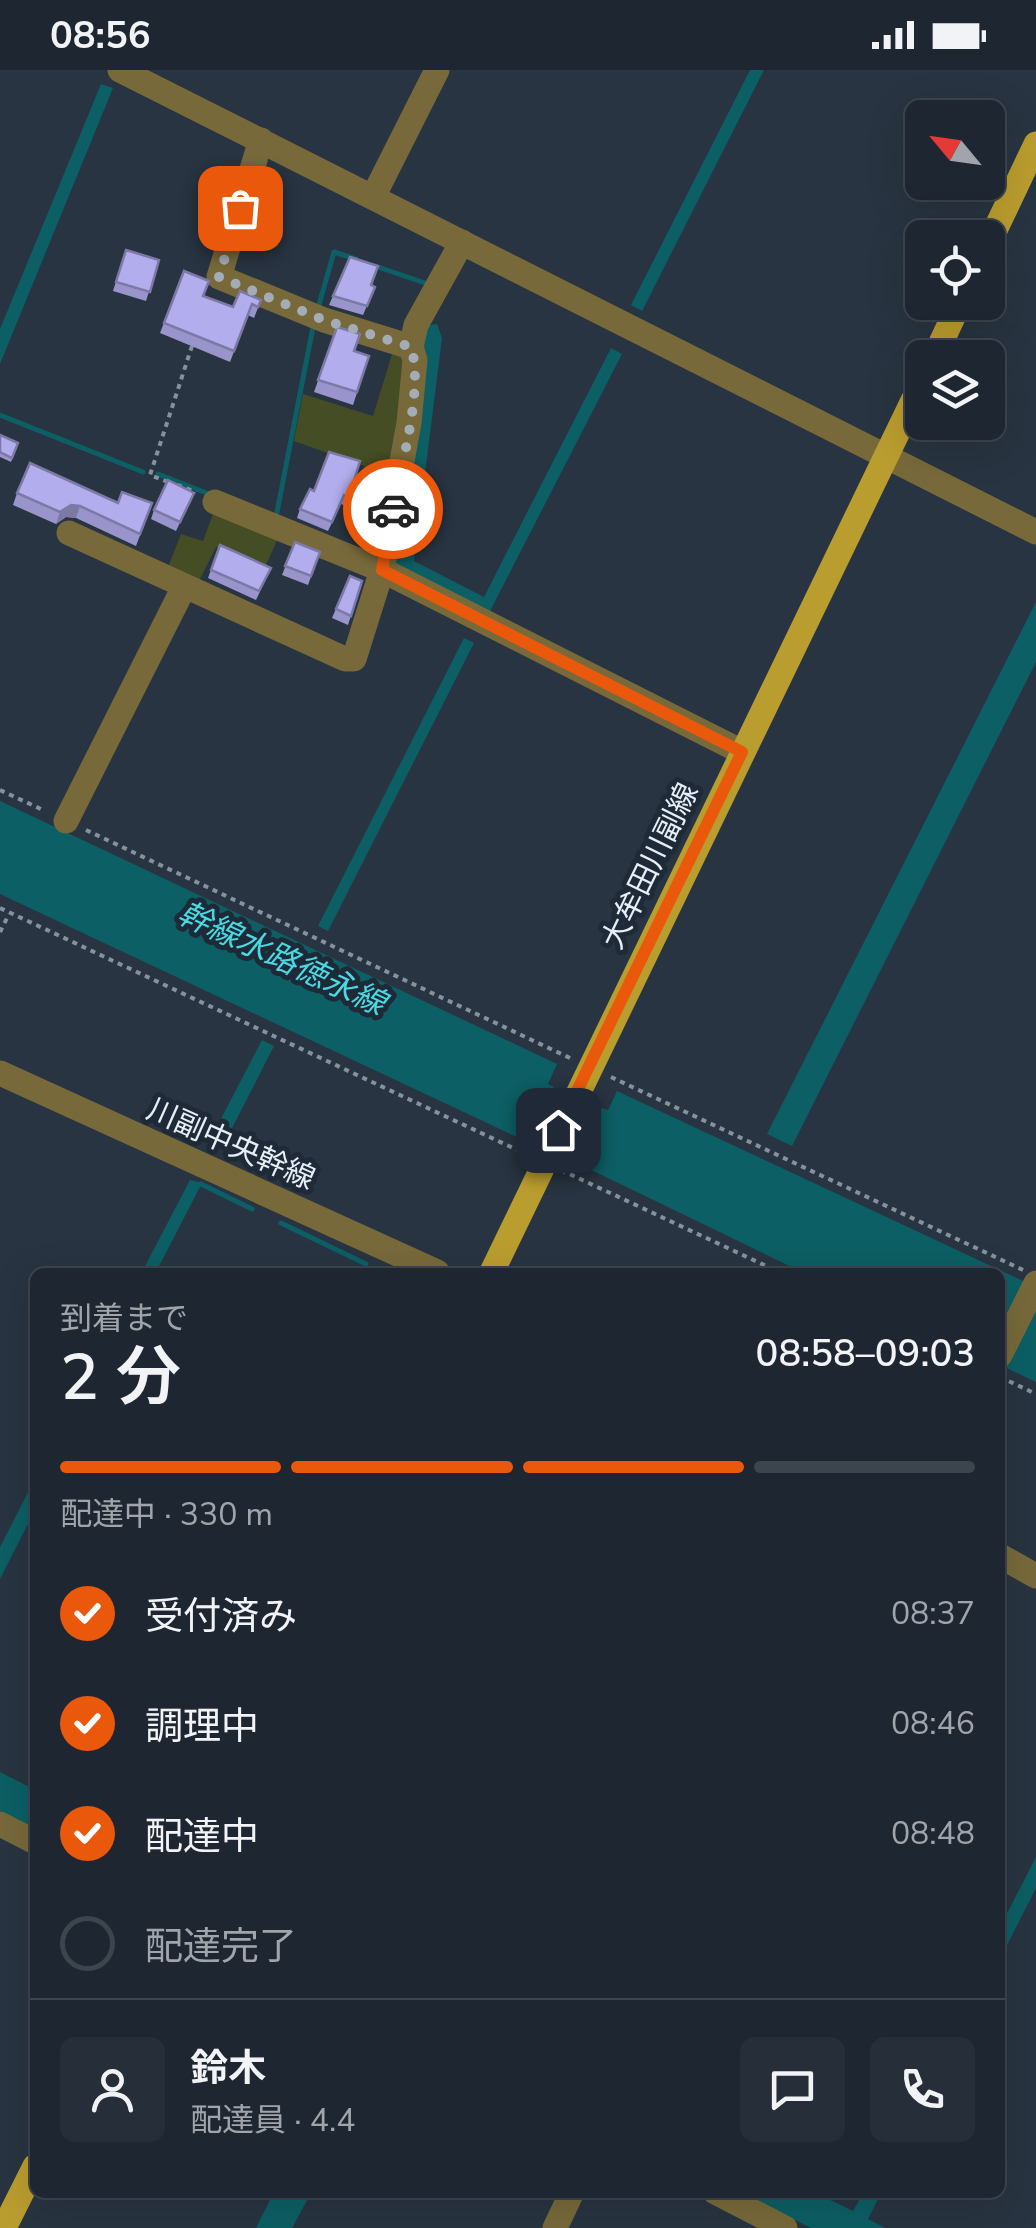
<!DOCTYPE html>
<html lang="ja">
<meta charset="utf-8">
<style>
:root{--surface:#1e2731;--page:#262f39;--text:#f1f3f6;--muted:#a1a5ab;--line:#3c444d;--accent:#ea580c}
body{margin:0;font-family:"Nunito Sans","Noto Sans JP",sans-serif;background:var(--page);color:var(--text);height:100vh;display:flex;flex-direction:column;font-size:38px;white-space:nowrap}
*{box-sizing:border-box;margin:0}
p{font-size:32px;color:var(--muted)}
.icon{flex:none;width:55px;height:55px;fill:none;stroke:currentColor;stroke-width:2;stroke-linecap:round;stroke-linejoin:round}
.map{position:relative;flex:1;overflow:hidden}
.details{position:absolute;left:30px;top:1198px;width:975px;height:930px;display:flex;flex-direction:column;background:var(--surface);border-radius:15px;box-shadow:0 10px 40px #0002,0 0 0 2px var(--line)}
.details>*{flex:none}
.needle{width:65px;rotate:299deg}
.buttons{position:absolute;left:905px;top:30px;display:grid;gap:20px}
.buttons a{display:grid;place-items:center;width:100px;height:100px;border-radius:15px;background:var(--surface);box-shadow:0 10px 40px #0002,0 0 0 2px var(--line);font-size:50px}
.pin{position:absolute;display:grid;place-items:center;width:85px;height:85px;color:#fff;margin:-42px;border-radius:20px;box-shadow:0 5px 15px #0006}
.courier{position:absolute;display:grid;place-items:center;width:100px;height:100px;margin:-50px;border:8px solid #ea580c;border-radius:50%;background:#fff;color:#222;box-shadow:0 2px 12px #0007}
.head em{font-style:normal;font-weight:600}
.head div{display:flex;flex-direction:column-reverse}
.head{display:flex;align-items:center;justify-content:space-between;height:170px;padding:0 30px}
h1{font-size:65px;font-weight:600;line-height:75px}
.bar{display:grid;grid-template-columns:repeat(4,1fr);gap:15px 10px;align-content:center;height:120px;padding:0 30px}
.bar i{height:12px;border-radius:8px;background:var(--line)}
.bar .selected{background:var(--accent)}
.bar p{grid-column:span 4}
.line{display:flex;align-items:center;gap:25px;padding:0 30px;border-top:2px solid var(--line)}
.line div{flex:1}
.round{display:grid;place-items:center;flex:none;width:105px;height:105px;border-radius:15px;background:var(--page)}
ol{padding:0 30px;list-style:none}
li{display:flex;align-items:center;gap:30px;height:110px}
li p{margin-inline-start:auto}
li .icon{padding:10px;border-radius:50%;background:var(--accent);color:#fff;stroke-width:4}
li:last-child{color:var(--muted)}
li i{width:55px;height:55px;border:5px solid var(--line);border-radius:50%}
.status{display:flex;justify-content:space-between;align-items:center;height:70px;padding:0 50px;background:var(--surface);direction:ltr}
.status svg{height:28px;fill:currentColor}
.map>svg:first-child{display:block}
.green{fill:#444d23}
.water{fill:#0c5f64}
.lines{fill:none;stroke-linecap:round;stroke-linejoin:round}
.stream{stroke:#0c5f64;stroke-width:5}
.path{stroke:#87919c;stroke-width:4;stroke-dasharray:5 5;stroke-linecap:butt}
.minor{stroke:#77693a;stroke-width:25}
.major{stroke:#ba9d2f;stroke-width:25}
.wall{fill:#9995cc}
.shaded-wall{fill:#7d79a6}
.building{fill:#b2aded;stroke:#7d79a6;stroke-width:2.5}
.done{stroke:#a4adb7;stroke-width:10;stroke-dasharray:0 18}
.route{stroke:#ea580c;stroke-width:12}
.labels{text-anchor:middle;stroke-width:10;stroke-linejoin:round;paint-order:stroke}
.street-label{font-size:30px;fill:#e6eef6;stroke:#1e2a37}
.water-label{font-size:32px;font-style:italic;fill:#48d9e2;stroke:#1e2a37}
</style>
<div class="status"><b>08:56</b><svg viewBox="0 0 49 12"><path d="M0 12V9h3v3zM5 12V6h3v6zM10 12V3h3v9zM15 12V0h3v12zM26 1h20v11H26zM47 4h2v5h-2z"/></svg></div>
<div class="map">
<svg width="1036" height="2158" viewBox="0 0 1036 2158">
<rect width="100%" height="100%" fill="#283441"/>
<g class="green">
<path d="M393 281 407 288 386 450 358 440 364 396 294 371 303 324 373 346Z"/>
<path d="M213 444 280 464 265 497 216 477 196 517 167 500 181 464 203 471Z"/>
</g>
<g class="water">
<path d="M750 0H764L642 241 631 235Z"/>
<path d="M101 14 113 18 0 294V259Z"/>
<path d="M437 254 442 268 414 491 484 527 611 278 622 284 488 545 393 496 424 256Z"/>
<path d="M1036 532V592L792 1076 767 1064Z"/>
<path d="M464 568 474 573 328 861 318 856Z"/>
<path d="M0 731 557 994 548 1014 554 1017 536 1054 529 1052 521 1069 0 824Z"/>
<path d="M262 970 274 976 226 1070 213 1064Z"/>
<path d="M617 1021 1036 1217V1312L1000 1295V1202H802L581 1095 589 1078 584 1074 601 1038 608 1040Z"/>
<path d="M190 1110 202 1113 156 1202H142Z"/>
<path d="M35 1409V1440L0 1509V1477Z"/>
<path d="M0 1702 35 1720V1759L0 1741Z"/>
<path d="M1036 1787V1818L1000 1889V1857Z"/>
<path d="M274 2122 311 2123 292 2158H256Z"/>
<path d="M742 2123H816L853 2141 863 2123H881L868 2149 885 2158H811Z"/>
</g>
<g class="lines">
<g class="stream">
<path d="M375 196 428 214"/>
<path d="M318 238 334 182 356 189"/>
<path d="M0 345 143 402"/>
<path d="M158 404 209 424"/>
<path d="M276 447 313 257"/>
<path d="M201 1114 252 1139"/>
<path d="M281 1153 366 1194"/>
</g>
<g class="path">
<path d="M168 412 150 405 192 276"/>
<path d="M177 415 196 422"/>
<path d="M410 457 421 460"/>
<path d="M0 720 45 741"/>
<path d="M86 760 570 988"/>
<path d="M0 838 526 1084"/>
<path d="M0 862 9 844"/>
<path d="M611 1007 1023 1200"/>
<path d="M561 1100 779 1202"/>
<path d="M1000 1307 1036 1324"/>
</g>
<g class="minor">
<path d="M120 0 1036 462"/>
<path d="M261 70 219 207 324 250 411 277"/>
<path d="M373 127 437 0"/>
<path d="M462 172 416 255 411 277 415 290 409 353 382 500 742 682"/>
<path d="M69 463 345 589H354L382 500 215 432"/>
<path d="M66 751 184 517"/>
<path d="M0 1003 437 1202"/>
<path d="M1000 1285 1036 1213"/>
<path d="M1000 1486 1036 1506"/>
<path d="M0 1754 35 1772"/>
<path d="M715 2122 785 2158"/>
<path d="M555 2158 572 2122"/>
</g>
<g class="major">
<path d="M988 175 1036 74"/>
<path d="M934 288 960 232"/>
<path d="M492 1202 922 312"/>
<path d="M4 2158 35 2096"/>
</g>
</g>
<g class="wall">
<path d="M126 180 159 190 146 231 113 221Z"/>
<path d="M184 201 203 227 233 237 261 230 254 248 248 245 230 292 160 263Z"/>
<path d="M371 215 375 217 363 245 329 235 333 226Z"/>
<path d="M337 257 354 281 369 286 353 335 314 322Z"/>
<path d="M0 365 18 373 11 392 0 387Z"/>
<path d="M360 391 346 436 341 434 328 461 297 448 300 439 314 421Z"/>
<path d="M17 423 118 433H152L136 476 76 448 66 447 56 454 13 435Z"/>
<path d="M194 423 176 461 151 449 154 440Z"/>
<path d="M295 472 320 482 308 515 282 505Z"/>
<path d="M220 475 271 498 256 530 208 508Z"/>
<path d="M350 506 362 511 348 555 332 548Z"/>
</g>
<path class="shaded-wall" d="M71 435 80 436 76 448 66 447 56 454 60 442Z"/>
<g class="building">
<path d="M126 180 159 190 150 222 116 212Z"/>
<path d="M350 187 378 196 371 215 375 217 367 236 333 226Z"/>
<path d="M184 201 209 211 203 226 233 237 240 221 261 230 258 237 252 234 234 281 164 253Z"/>
<path d="M337 257 360 264 354 281 369 286 357 322 318 310Z"/>
<path d="M0 365 18 373 12 388 0 382Z"/>
<path d="M329 382 360 391 349 427 344 425 332 452 300 439 310 419 314 421Z"/>
<path d="M30 393 118 433 122 422 152 433 140 464 80 436 71 435 60 442 17 423Z"/>
<path d="M168 410 194 423 180 452 154 440Z"/>
<path d="M295 472 320 482 311 506 285 496Z"/>
<path d="M220 475 271 498 259 521 211 500Z"/>
<path d="M350 506 362 511 351 546 336 539Z"/>
</g>
<g class="lines">
<path class="done" d="M240 138 219 207 324 250 411 277C424 318 401 396 393 439"/>
<path class="route" d="M393 439 382 500 742 682 558 1060"/>
</g>
<g class="labels">
<g class="street-label">
<text transform="translate(650 796) rotate(-64)" y="10">大牟田川副線</text>
<text transform="translate(231 1074) rotate(24)" y="10">川副中央幹線</text>
</g>
<g class="water-label">
<text transform="translate(282 888) rotate(25)" y="11">幹線水路徳永線</text>
</g>
</g>
</svg>
<div class="buttons">
<a><svg class="needle" viewBox="-14 -14 28 28"><path d="M0-13l5 13h-10z" fill="#e53935"/><path d="M0 13l5-13h-10z" fill="#a1a5ab"/></svg></a>
<a><svg class="icon" aria-label="locate" viewBox="0 0 24 24"><circle cx="12" cy="12" r="6"/><path d="M12 2v4M12 18v4M2 12h4M18 12h4"/></svg></a>
<a><svg class="icon" aria-label="layers" viewBox="0 0 24 24"><path d="M12 4l9 5-9 5-9-5zM3 14l9 5 9-5"/></svg></a>
</div>
<div class="pin" style="left:240px;top:138px;background:#ea580c"><svg class="icon" aria-label="bag" viewBox="0 0 24 24"><path d="M5 8h14l-1 12H6zM9 8a3 3 0 0 1 6 0"/></svg></div>
<div class="pin" style="left:558px;top:1060px;background:#1f2937"><svg class="icon" aria-label="home" viewBox="0 0 24 24"><path d="M3 11l9-7 9 7M6 9v11h12V9"/></svg></div>
<div class="courier" style="left:393px;top:439px"><svg class="icon" aria-label="car" viewBox="0 0 24 24"><path d="M5 17H2v-5l4-1 3-4h7l3 4 3 1v5h-3M9 17h6M6 11h13"/><circle cx="7" cy="17" r="2"/><circle cx="17" cy="17" r="2"/></svg></div>
<section class="details">
<div class="head"><div><h1>2 分</h1><p>到着まで</p></div><em>08:58–09:03</em></div>
<div class="bar"><i class="selected"></i><i class="selected"></i><i class="selected"></i><i></i><p>配達中 · 330 m</p></div>
<ol>
<li><svg class="icon" aria-label="check" viewBox="0 0 24 24"><path d="M5 12l5 5 9-10"/></svg>受付済み<p>08:37</p></li>
<li><svg class="icon" aria-label="check" viewBox="0 0 24 24"><path d="M5 12l5 5 9-10"/></svg>調理中<p>08:46</p></li>
<li><svg class="icon" aria-label="check" viewBox="0 0 24 24"><path d="M5 12l5 5 9-10"/></svg>配達中<p>08:48</p></li>
<li><i></i>配達完了</li>
</ol>
<div class="line" style="height:180px"><a class="round"><svg class="icon" aria-label="person" viewBox="0 0 24 24"><circle cx="12" cy="8" r="4"/><path d="M4 21q1-7 8-7t8 7"/></svg></a><div><b>鈴木</b><p>配達員 · 4.4</p></div><a class="round"><svg class="icon" aria-label="chat" viewBox="0 0 24 24"><path d="M4 5h16v11H9l-5 4z"/></svg></a><a class="round"><svg class="icon" aria-label="phone" viewBox="0 0 24 24"><path d="M5 4h4l2 5-3 2q2 4 5 5l2-3 5 2v4C11 20 4 13 5 4z"/></svg></a></div>
</section>
</div>
